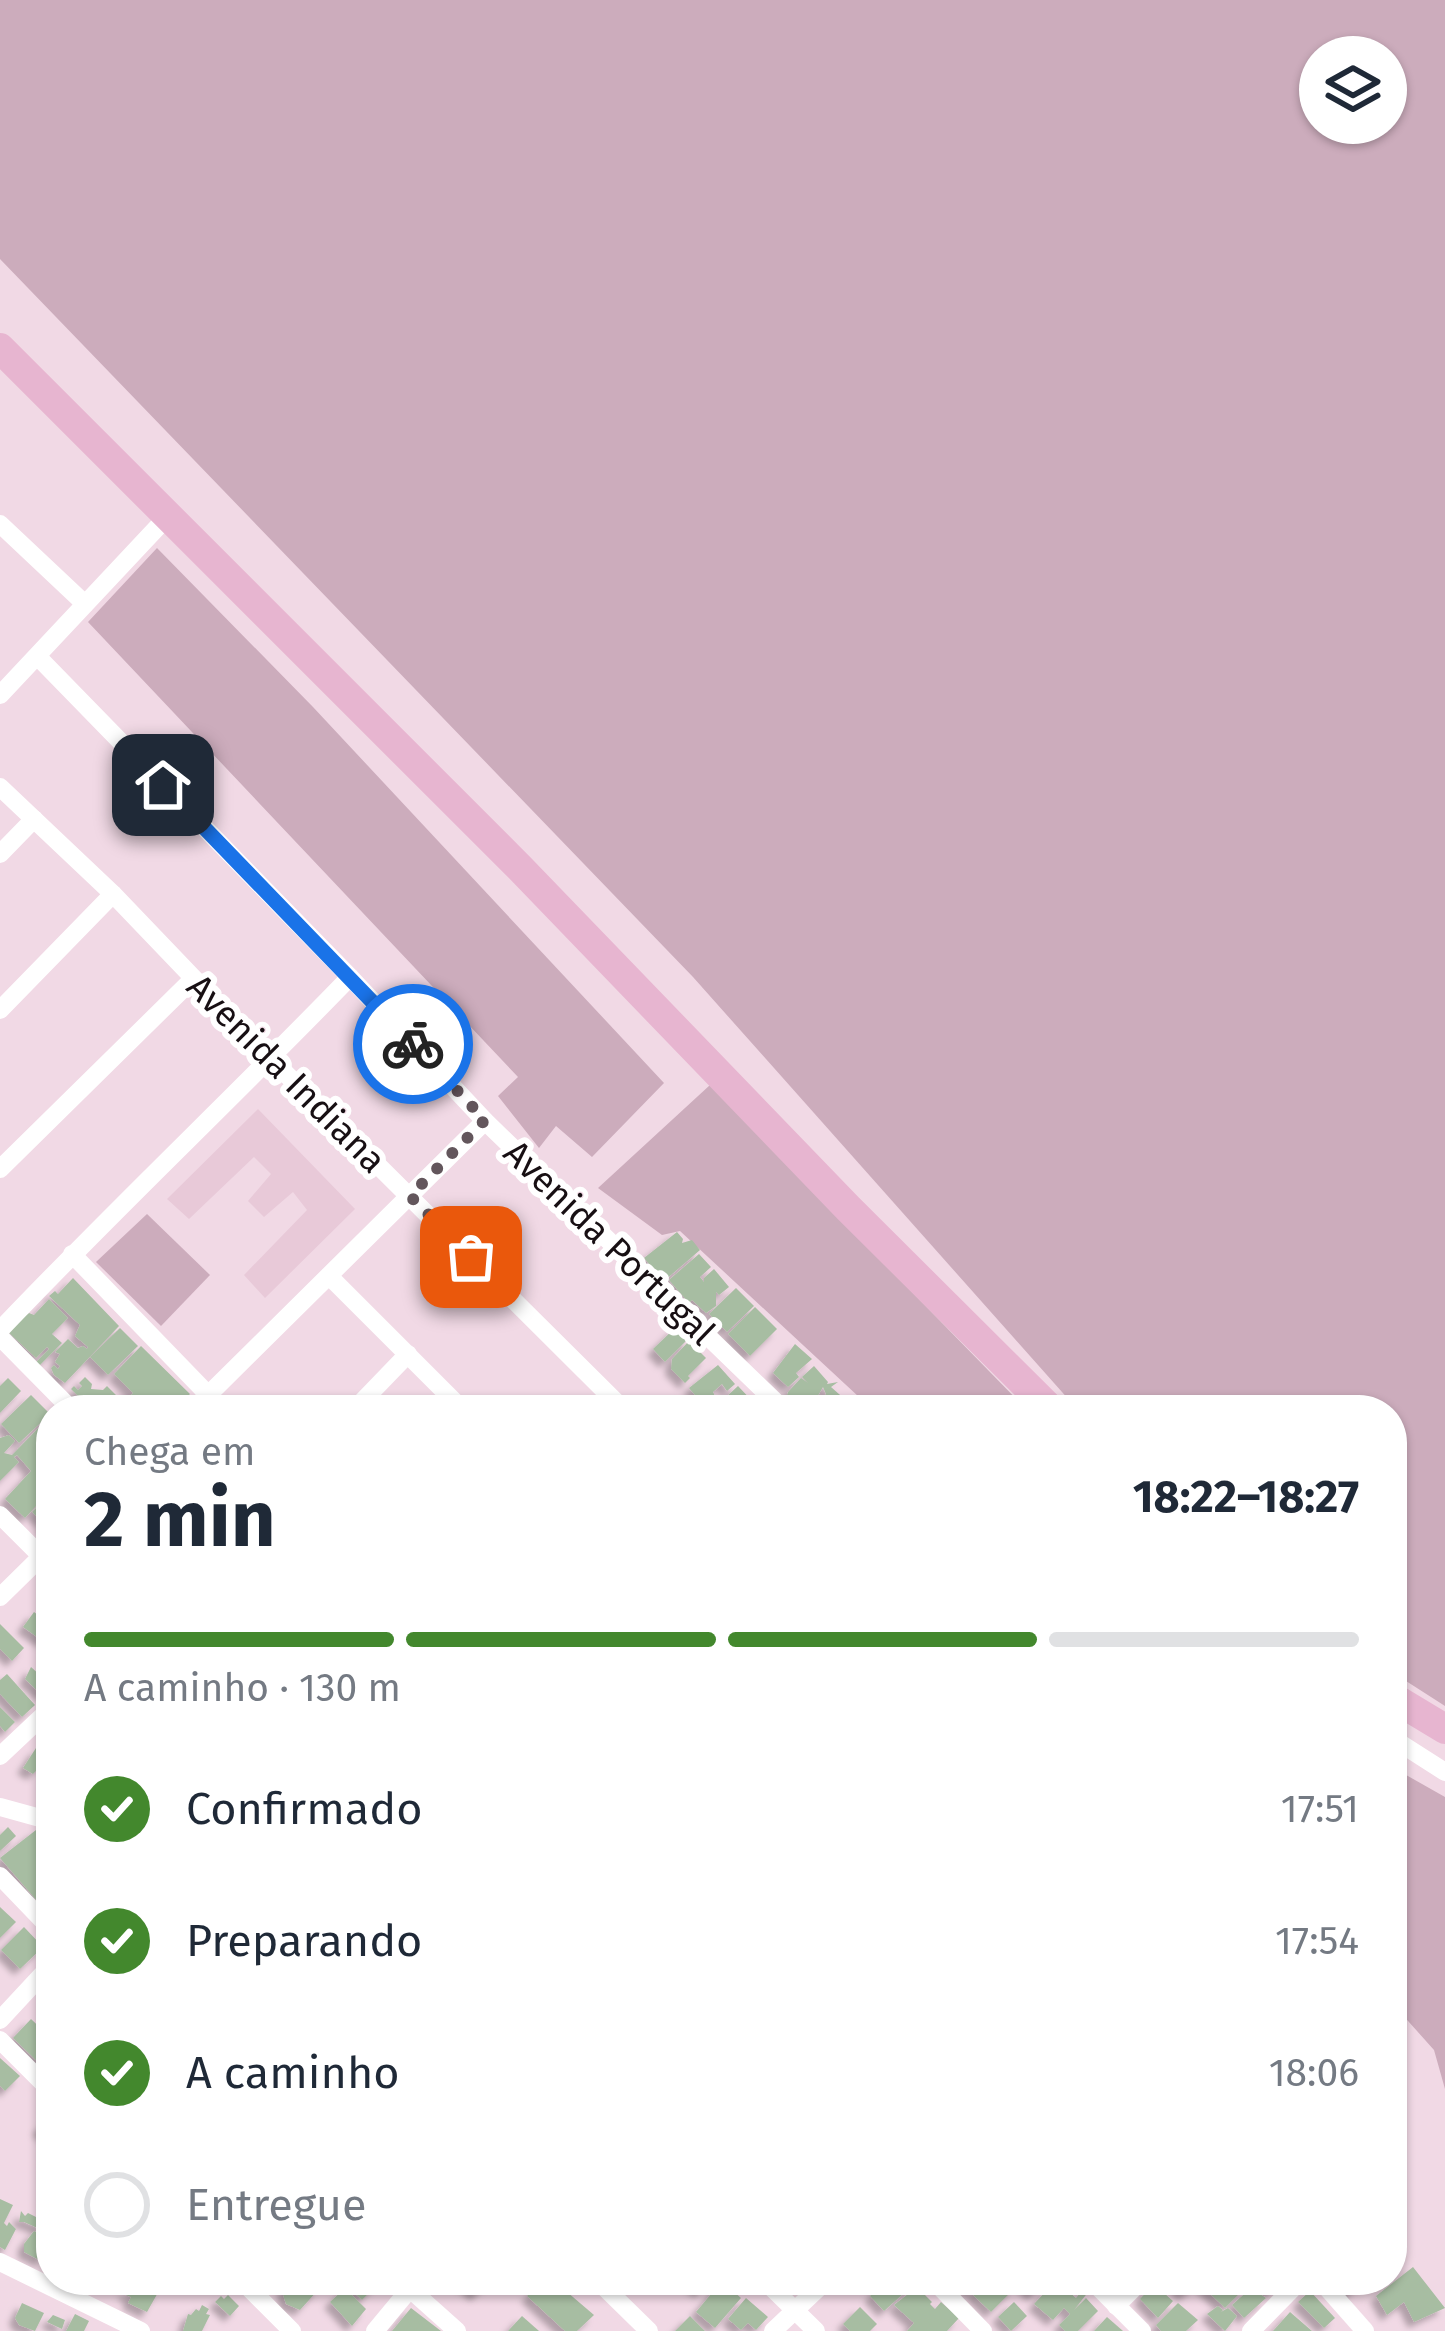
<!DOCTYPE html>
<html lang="pt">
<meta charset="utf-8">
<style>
:root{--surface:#fff;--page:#f2f2f3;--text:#1f2937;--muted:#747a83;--line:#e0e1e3;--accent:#43882d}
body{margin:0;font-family:"Fira Sans",sans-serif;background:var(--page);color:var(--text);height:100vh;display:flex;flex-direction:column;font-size:45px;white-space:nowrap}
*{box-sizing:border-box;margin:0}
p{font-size:39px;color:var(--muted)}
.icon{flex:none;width:66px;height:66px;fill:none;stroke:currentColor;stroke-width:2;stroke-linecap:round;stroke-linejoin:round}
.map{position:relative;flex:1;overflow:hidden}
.panel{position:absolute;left:36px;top:1395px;width:1371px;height:900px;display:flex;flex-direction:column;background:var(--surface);border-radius:48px;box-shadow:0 3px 9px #0004}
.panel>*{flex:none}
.buttons{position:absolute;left:1299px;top:36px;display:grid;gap:24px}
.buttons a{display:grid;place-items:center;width:108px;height:108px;border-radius:50%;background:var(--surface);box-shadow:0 3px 9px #0004;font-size:60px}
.pin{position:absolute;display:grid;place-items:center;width:102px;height:102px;color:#fff;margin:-51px;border-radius:24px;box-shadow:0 6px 18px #0006}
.courier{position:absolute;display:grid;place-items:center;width:120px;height:120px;margin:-60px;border:9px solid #1a73e8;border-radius:50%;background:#fff;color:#222;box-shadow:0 3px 15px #0007}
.head em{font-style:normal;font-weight:700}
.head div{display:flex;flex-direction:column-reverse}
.head{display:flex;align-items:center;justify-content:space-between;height:204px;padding:0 48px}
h1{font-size:78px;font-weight:700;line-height:90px}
.bar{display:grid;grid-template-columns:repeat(4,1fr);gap:18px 12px;align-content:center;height:144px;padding:0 48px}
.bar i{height:15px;border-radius:9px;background:var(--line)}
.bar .active{background:var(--accent)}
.bar p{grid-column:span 4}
ol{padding:0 48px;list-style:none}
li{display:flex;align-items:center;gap:36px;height:132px}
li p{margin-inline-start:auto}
li .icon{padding:12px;border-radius:50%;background:var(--accent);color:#fff;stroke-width:4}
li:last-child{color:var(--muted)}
li i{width:66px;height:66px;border:6px solid var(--line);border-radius:50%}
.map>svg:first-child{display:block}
.built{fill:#e8c9d8}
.green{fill:#ccacbc;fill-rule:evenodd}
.building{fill:#a7bda2;filter:url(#shadow)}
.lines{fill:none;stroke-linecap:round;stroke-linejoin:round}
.minor{stroke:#fff;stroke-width:18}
.primary{stroke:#e7b5d0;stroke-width:30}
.done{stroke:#63565c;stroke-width:12;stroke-dasharray:0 21.6}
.route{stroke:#1a73e8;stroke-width:15}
.labels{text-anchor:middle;stroke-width:12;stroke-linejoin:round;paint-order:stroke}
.street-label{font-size:36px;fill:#170f13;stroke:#fff}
</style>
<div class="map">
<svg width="1445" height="2331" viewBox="0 0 1445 2331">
<defs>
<filter id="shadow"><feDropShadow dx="-6" dy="6" stdDeviation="3" flood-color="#0004"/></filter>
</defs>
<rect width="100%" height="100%" fill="#f1d9e5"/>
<path class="built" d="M258 1109 355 1209 265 1298 244 1275 307 1210 293 1192 264 1217 248 1201 271 1174 254 1157 189 1219 167 1199Z"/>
<g class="green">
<path d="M0 0H1445V1706L1392 1672V1410H1078L693 977 0 259ZM1386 57V123H1320V57Z"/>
<path d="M157 548 313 707 664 1083 592 1157 556 1126 539 1148 498 1096 518 1077 88 622Z"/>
<path d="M710 1085 1027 1410H873L680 1231 662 1235 598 1188Z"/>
<path d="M147 1214 210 1275 161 1326 96 1262Z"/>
<path d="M1392 1767 1445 1797V2089L1434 2050 1392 2003Z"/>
</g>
<g class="building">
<path d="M677 1232 683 1239 682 1243 692 1240 700 1250 664 1281 644 1258Z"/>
<path d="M699 1254 711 1267 700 1277 704 1282V1278L714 1269 729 1287 719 1295 716 1292V1306L706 1313 692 1300 689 1303 669 1280Z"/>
<path d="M73 1278 119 1326 65 1383 54 1375 51 1368 54 1365 58 1369 60 1366 55 1362 60 1354 55 1352 68 1339 78 1348 83 1346 87 1349 88 1347 75 1336 80 1325 49 1296 55 1291 58 1294Z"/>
<path d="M736 1288 754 1306 727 1332 709 1314Z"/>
<path d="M49 1299 68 1318 52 1334 62 1343 39 1366 36 1362 49 1349 47 1347 36 1358 6 1330 29 1313 34 1315Z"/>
<path d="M755 1307 777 1329 750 1356 728 1334Z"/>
<path d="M676 1327 688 1339 665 1362 653 1349Z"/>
<path d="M120 1328 138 1346 108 1375 90 1357Z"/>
<path d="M689 1341 706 1358 688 1376 690 1378 685 1383 671 1369 672 1359Z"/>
<path d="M795 1344 812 1359 796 1373 799 1377 788 1387 773 1373Z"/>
<path d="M141 1346 190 1394 174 1410H113L121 1402 130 1410 136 1403 140 1407 143 1404 138 1399 130 1407 125 1401 133 1393 114 1374Z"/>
<path d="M718 1365 735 1384 727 1391 722 1384 713 1392 718 1402 711 1408 700 1401 689 1388Z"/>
<path d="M814 1366 828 1382 827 1384 838 1382 831 1387 848 1402 839 1410H811L826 1394 823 1387 816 1399 804 1410H796L786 1399 788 1392 801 1378 808 1383 802 1377Z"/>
<path d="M85 1377 92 1384 91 1389 103 1390 107 1386 120 1399 109 1410H92L98 1404 90 1396 84 1402 71 1389 74 1386 78 1390 82 1386 79 1383Z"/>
<path d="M8 1378 21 1391 0 1413V1386Z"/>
<path d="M738 1386 756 1405 751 1409 738 1402 736 1405 739 1410H712Z"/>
<path d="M31 1395 50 1414 19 1443 1 1424Z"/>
<path d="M682 1395 697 1410H668Z"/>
<path d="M51 1415V1450L38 1464 51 1476V1490L25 1518 5 1499 31 1471 17 1455 14 1457 19 1462 0 1481V1438L9 1435 15 1441 4 1453 12 1455Z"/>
<path d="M51 1494V1537L42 1528 45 1525 32 1512Z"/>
<path d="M34 1612 51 1625V1633L44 1642 23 1627Z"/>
<path d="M0 1624 24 1648 12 1661 0 1649Z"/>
<path d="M31 1667 51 1685 43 1696 25 1679Z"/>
<path d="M7 1674 35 1705 22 1717 0 1694V1680Z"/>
<path d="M0 1707 15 1722 5 1732 0 1726Z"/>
<path d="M36 1748 47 1760 33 1774 23 1768Z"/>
<path d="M8 1827 16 1836 0 1851V1835Z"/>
<path d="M36 1830 51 1836V1917L0 1858Z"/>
<path d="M0 1907 16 1922 0 1938Z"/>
<path d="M24 1927 43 1947 20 1969 1 1950Z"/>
<path d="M31 2019 51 2038V2055L41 2065 13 2038Z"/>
<path d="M0 2058 20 2076 5 2091 0 2086Z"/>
<path d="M51 2116V2133L46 2137 38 2129Z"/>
<path d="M0 2199 13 2205 4 2223 7 2226 9 2222 16 2229 5 2250 0 2247Z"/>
<path d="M21 2211 25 2216 28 2213 46 2222 42 2230 24 2222H19Z"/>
<path d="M34 2231 50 2239 41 2261 24 2252V2244Z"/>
<path d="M1413 2267 1445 2308 1414 2322 1404 2302 1387 2315 1376 2296Z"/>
<path d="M294 2280H311L319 2289 300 2310 286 2304 282 2291Z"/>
<path d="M341 2280H377L379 2283 362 2300Z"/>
<path d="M459 2280H493L476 2295Z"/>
<path d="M545 2280H553L594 2315 577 2331H565L527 2296Z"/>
<path d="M687 2280H710L700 2292Z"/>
<path d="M887 2280H910L914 2284 884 2311 870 2296Z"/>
<path d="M958 2280H983L970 2292Z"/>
<path d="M988 2280H1007L1015 2288 991 2312 971 2293Z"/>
<path d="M1023 2280H1048L1033 2295 1021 2283Z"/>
<path d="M1168 2280H1193L1197 2285 1184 2295Z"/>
<path d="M1196 2280H1234L1244 2289 1225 2308Z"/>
<path d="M1252 2280H1286L1268 2294Z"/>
<path d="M1337 2280H1366L1350 2294Z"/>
<path d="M722 2281 741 2298 715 2328 696 2312Z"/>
<path d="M139 2283 151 2290 153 2286 160 2289 147 2312 128 2303 131 2297 123 2294 126 2291H136L133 2289Z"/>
<path d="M1059 2283 1076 2298 1085 2287 1089 2291 1074 2310 1086 2298 1098 2311 1078 2331H1065L1059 2325 1070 2314 1064 2308 1053 2320 1034 2304 1047 2290 1050 2293Z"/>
<path d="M1154 2284 1173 2301 1158 2318 1140 2299Z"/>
<path d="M917 2287 932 2302 930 2304 935 2309 941 2302 959 2318 947 2331H907L914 2323 894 2305Z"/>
<path d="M345 2288 366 2309 352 2326 330 2302Z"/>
<path d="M1251 2288 1266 2298 1244 2318 1232 2305Z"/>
<path d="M1310 2291 1335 2318 1324 2328 1298 2302Z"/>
<path d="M228 2295 239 2306 230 2316 215 2302 221 2296 224 2299Z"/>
<path d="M746 2298 768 2317 756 2330 748 2323 741 2330 728 2319Z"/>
<path d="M1014 2302 1027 2316 1011 2331 998 2317Z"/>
<path d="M22 2303 44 2313 35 2331 19 2325 15 2318Z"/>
<path d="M1178 2303 1198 2320 1186 2331H1161L1156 2325Z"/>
<path d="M202 2305 209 2309 206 2314 210 2315 202 2331H183L188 2314 191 2315 196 2309 199 2311Z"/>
<path d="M1218 2306 1223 2310 1221 2312 1228 2308 1237 2316 1225 2331 1207 2314Z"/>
<path d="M860 2307 877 2324 870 2331H850L843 2324Z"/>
<path d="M411 2308 441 2331H392Z"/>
<path d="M1290 2312 1312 2331H1273Z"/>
<path d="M75 2314 89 2321 84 2331H66Z"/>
<path d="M53 2315 65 2320 62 2329 47 2322Z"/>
<path d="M522 2316 539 2331H508Z"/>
<path d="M690 2316 705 2331H675Z"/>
<path d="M1107 2317 1123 2331H1094Z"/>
</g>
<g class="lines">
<g class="minor">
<path d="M0 524 85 604"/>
<path d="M38 657 350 977 485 1121 784 1410"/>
<path d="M0 695 167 517"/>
<path d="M0 787 113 894 271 1059 624 1410"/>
<path d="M0 854 34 819"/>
<path d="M0 1010 113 894"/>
<path d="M0 1169 193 979"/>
<path d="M72 1254 223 1410"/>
<path d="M329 1276 463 1410"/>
<path d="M0 1330C114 1210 235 1096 350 977"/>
<path d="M0 1337 72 1410"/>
<path d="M193 1410 485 1121"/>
<path d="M354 1410 408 1354"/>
<path d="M0 1515 51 1566"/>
<path d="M0 1597 51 1547"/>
<path d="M1392 1738 1445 1772"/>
<path d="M0 1756 51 1708"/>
<path d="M0 1807 51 1821"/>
<path d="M0 1876 51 1929"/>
<path d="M0 2020 51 1965"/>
<path d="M0 2040 51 2091"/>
<path d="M0 2262 141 2331"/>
<path d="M241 2280 292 2331"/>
<path d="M400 2280 457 2331"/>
<path d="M597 2280 649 2331"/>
<path d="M764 2280 816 2331"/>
<path d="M933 2280 983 2331"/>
<path d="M1091 2280 1142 2331"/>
<path d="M1320 2280 1365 2331"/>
<path d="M1116 2306 1142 2280"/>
<path d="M375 2331 414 2284"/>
<path d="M773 2331 827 2280"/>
<path d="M1251 2331 1301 2280"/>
</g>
<g class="primary">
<path d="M0 348 520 868 848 1208 1051 1410"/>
<path d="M1392 1697 1445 1729"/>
</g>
</g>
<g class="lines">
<path class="done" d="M413 1044 485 1120 410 1196 471 1257"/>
<path class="route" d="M163 785 413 1044"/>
</g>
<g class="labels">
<g class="street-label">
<text transform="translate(287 1073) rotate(45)" y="13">Avenida Indiana</text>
<text transform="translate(610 1242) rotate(44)" y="13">Avenida Portugal</text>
</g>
</g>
</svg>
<div class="buttons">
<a><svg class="icon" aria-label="layers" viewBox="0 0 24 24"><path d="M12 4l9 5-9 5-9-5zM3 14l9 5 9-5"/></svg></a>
</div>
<div class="pin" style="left:471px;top:1257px;background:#ea580c"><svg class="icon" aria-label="bag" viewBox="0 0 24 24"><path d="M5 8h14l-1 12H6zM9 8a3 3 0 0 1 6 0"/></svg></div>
<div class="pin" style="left:163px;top:785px;background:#1f2937"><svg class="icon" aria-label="home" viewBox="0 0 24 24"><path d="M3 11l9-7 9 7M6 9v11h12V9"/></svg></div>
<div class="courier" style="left:413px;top:1044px"><svg class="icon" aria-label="bike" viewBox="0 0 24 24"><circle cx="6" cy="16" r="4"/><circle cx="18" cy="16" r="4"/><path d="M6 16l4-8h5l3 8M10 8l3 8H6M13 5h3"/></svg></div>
<section class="panel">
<div class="head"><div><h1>2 min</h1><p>Chega em</p></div><em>18:22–18:27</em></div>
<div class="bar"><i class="active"></i><i class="active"></i><i class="active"></i><i></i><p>A caminho · 130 m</p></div>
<ol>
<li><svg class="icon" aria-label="check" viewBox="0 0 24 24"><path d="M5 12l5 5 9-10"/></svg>Confirmado<p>17:51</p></li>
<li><svg class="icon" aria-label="check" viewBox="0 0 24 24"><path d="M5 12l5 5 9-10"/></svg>Preparando<p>17:54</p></li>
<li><svg class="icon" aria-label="check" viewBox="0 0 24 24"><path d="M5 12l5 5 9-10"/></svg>A caminho<p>18:06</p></li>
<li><i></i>Entregue</li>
</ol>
</section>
</div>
